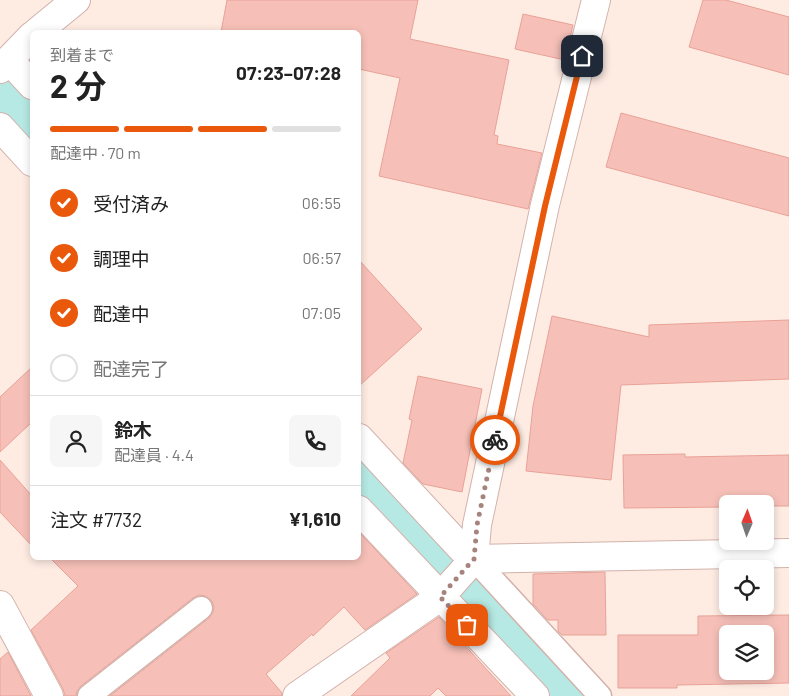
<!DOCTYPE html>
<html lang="ja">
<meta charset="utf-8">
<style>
:root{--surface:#fff;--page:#f6f6f6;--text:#222;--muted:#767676;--line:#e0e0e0;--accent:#ea580c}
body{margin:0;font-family:Barlow,"Noto Sans JP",sans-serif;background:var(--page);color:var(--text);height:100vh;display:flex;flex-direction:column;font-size:19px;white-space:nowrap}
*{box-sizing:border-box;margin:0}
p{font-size:16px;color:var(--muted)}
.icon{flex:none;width:28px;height:28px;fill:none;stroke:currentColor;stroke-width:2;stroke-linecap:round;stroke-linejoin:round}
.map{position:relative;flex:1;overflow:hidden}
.side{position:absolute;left:30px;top:30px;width:331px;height:530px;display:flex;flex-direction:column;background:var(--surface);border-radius:8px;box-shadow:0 2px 8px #0003}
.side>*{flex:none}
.needle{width:32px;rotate:2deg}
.tools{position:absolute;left:719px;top:495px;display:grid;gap:10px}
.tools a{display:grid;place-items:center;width:55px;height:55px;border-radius:8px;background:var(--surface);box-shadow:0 2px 8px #0003;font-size:25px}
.pin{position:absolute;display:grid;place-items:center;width:42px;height:42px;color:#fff;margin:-21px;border-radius:10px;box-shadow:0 2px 8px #0006}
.courier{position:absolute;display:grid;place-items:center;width:50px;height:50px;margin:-25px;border:4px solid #ea580c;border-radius:50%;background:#fff;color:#222;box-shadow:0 1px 6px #0007}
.overview em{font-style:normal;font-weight:700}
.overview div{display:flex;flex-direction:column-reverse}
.overview{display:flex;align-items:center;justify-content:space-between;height:85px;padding:0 20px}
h1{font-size:32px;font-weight:700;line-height:38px}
.bar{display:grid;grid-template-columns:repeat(4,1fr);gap:8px 5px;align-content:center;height:60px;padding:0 20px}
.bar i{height:6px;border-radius:4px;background:var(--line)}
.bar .on{background:var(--accent)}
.bar p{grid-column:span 4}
.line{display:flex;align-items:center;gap:12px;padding:0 20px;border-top:1px solid var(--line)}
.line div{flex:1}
.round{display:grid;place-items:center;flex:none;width:52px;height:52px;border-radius:8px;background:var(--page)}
ol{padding:0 20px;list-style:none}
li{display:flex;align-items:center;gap:15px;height:55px}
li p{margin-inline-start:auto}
li .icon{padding:5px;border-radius:50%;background:var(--accent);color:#fff;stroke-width:4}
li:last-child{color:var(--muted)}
li i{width:28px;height:28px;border:2px solid var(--line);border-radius:50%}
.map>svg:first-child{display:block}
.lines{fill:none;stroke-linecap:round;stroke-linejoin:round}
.river{stroke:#b6e9e3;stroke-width:72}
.building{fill:#f6c0b8;stroke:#e9a197;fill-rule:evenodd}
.service-casing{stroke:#d2b2ab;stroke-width:25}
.minor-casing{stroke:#d2b2ab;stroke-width:30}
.service{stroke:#fff;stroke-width:22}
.minor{stroke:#fff;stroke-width:28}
.done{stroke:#a7837e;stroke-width:5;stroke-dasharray:0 9}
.route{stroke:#ea580c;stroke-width:6}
</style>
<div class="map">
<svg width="789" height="696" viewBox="0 0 789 696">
<rect width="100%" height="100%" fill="#feece3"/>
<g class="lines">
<g class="river">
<path d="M13 105 32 125"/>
<path d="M359 476 564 696"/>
</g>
</g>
<g class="building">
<path d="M227 0H418L410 39 509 60 494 135 498 136 497 144 542 153 528 209 379 176 400 78 359 69V32H221Z"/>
<path d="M703 0H726L789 17V75L689 47Z"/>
<path d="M523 14 573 25 565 60 515 49Z"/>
<path d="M621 113 789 158V216L606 167Z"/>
<path d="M359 260 422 329 359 386Z"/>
<path d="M552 316 649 337V325L789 320V379L621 385 611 480 526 471 533 406Z"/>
<path d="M32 367V422L0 452V397Z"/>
<path d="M418 376 482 389 462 492 423 484 403 463 412 420 409 419Z"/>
<path d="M685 454V457L789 455V506H765V504H728V507L624 508 623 455Z"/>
<path d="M0 460 32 496V546L0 512Z"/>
<path d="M359 532 417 594 365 630 344 607 313 636 312 634 266 674 282 693V696H110L209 618 213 612 214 606 211 600 205 596 199 595 193 598 81 686 77 691 76 696H65L63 689 31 630 78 586 50 558H359Z"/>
<path d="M605 572 606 635H562L558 631V620H548L533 604V574Z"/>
<path d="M789 615V683L677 685V688H618V635H698V616ZM728 634H765V671H728Z"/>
<path d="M439 617 511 696H446L438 688 430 696H351L390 658 386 653Z"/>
<path d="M8 652 31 696H0V659Z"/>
</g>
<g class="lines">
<defs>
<g id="service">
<path d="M474 559 600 696"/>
<path d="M89 696 201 608"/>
</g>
<g id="minor">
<path d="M37 32 76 0"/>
<path d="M9 60 32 85"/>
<path d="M0 69 32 36"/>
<path d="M0 127 32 162"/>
<path d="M359 438 461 548 474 559"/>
<path d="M359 510 535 696"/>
<path d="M474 559 477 525 545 205 596 0"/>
<path d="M0 605 49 696"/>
<path d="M297 696 440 597 474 559 789 553"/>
</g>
</defs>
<use href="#service" class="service-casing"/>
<use href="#minor" class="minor-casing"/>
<use href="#service" class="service"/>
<use href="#minor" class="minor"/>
</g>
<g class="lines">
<path class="done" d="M467 625 440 597 474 559 477 525 495 440"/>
<path class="route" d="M495 440 545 206 582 56"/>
</g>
</svg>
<div class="tools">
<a><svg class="needle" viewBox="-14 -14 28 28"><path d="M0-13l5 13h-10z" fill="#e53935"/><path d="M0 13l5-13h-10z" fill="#767676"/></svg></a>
<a><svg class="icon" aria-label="locate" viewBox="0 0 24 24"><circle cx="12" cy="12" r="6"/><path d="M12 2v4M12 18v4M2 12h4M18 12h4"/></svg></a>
<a><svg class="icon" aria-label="layers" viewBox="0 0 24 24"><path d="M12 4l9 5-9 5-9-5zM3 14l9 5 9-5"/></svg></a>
</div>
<div class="pin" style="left:467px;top:625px;background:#ea580c"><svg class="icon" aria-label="bag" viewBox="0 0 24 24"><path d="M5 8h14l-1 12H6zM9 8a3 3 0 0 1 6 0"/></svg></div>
<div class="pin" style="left:582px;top:56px;background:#1f2937"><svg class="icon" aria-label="home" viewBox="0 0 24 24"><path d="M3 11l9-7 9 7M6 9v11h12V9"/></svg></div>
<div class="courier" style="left:495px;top:440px"><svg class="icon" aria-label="bike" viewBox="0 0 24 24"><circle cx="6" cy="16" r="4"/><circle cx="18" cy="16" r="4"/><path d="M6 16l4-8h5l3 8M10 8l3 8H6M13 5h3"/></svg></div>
<section class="side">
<div class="overview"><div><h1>2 分</h1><p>到着まで</p></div><em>07:23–07:28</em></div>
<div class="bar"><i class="on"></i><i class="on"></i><i class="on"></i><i></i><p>配達中 · 70 m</p></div>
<ol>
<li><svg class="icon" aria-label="check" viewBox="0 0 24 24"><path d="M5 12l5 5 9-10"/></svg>受付済み<p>06:55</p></li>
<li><svg class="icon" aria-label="check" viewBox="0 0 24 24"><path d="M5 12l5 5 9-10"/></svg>調理中<p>06:57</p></li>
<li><svg class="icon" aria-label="check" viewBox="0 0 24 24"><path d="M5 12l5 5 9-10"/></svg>配達中<p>07:05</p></li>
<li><i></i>配達完了</li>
</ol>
<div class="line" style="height:90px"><a class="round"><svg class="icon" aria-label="person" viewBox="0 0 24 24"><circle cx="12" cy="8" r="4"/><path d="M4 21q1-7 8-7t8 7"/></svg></a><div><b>鈴木</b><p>配達員 · 4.4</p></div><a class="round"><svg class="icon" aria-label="phone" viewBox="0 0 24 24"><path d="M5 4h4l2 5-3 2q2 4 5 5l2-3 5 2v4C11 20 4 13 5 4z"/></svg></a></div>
<div class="line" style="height:65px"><div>注文 #7732</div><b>¥1,610</b></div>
</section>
</div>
